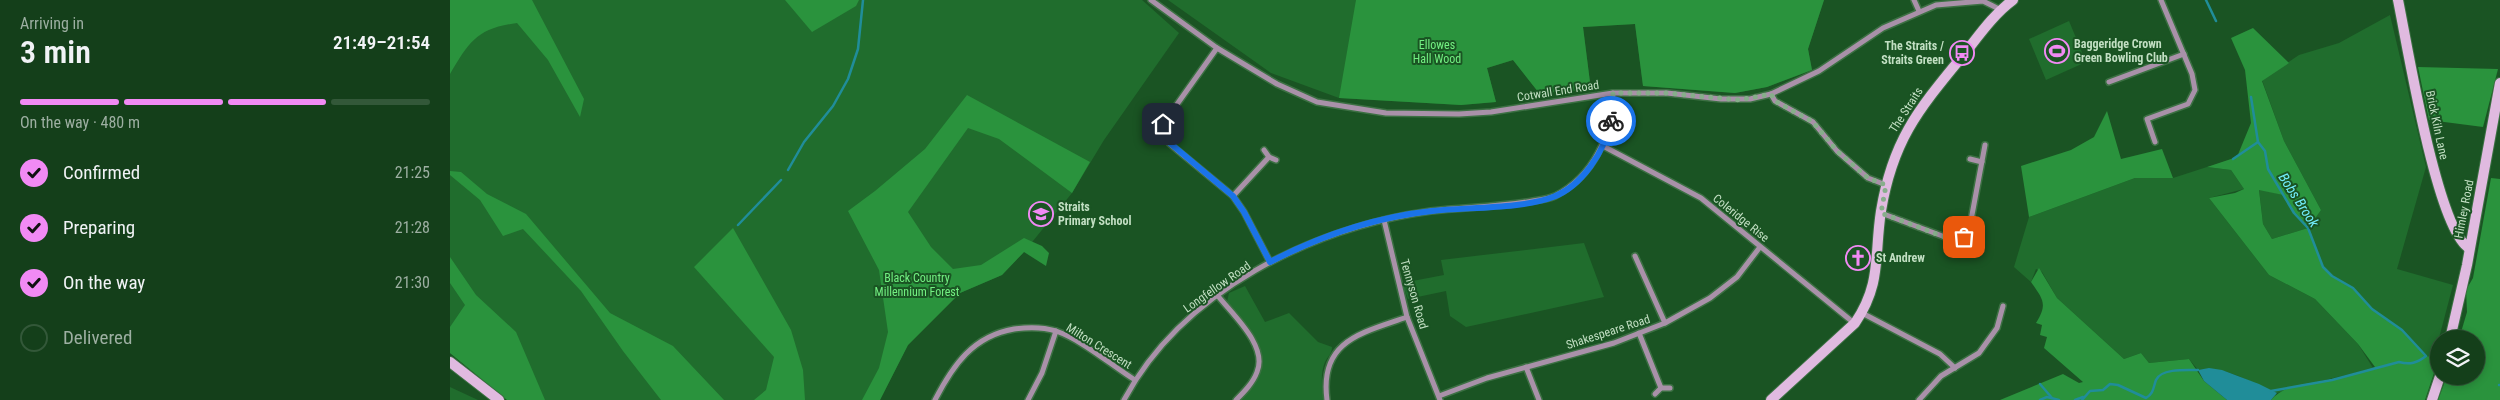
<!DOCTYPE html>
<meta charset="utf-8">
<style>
:root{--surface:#143f1a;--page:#214a27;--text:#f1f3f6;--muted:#9dafa2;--line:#335839;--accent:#f18af4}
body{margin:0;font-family:"Roboto Condensed",sans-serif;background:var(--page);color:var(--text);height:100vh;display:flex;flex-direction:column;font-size:19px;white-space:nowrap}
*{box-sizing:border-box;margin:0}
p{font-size:16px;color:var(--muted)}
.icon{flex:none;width:28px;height:28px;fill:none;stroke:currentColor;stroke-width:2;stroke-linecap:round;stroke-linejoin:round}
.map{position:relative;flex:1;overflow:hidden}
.details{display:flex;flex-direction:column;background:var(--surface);width:450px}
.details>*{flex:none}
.fabs{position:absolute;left:1980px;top:330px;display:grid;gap:10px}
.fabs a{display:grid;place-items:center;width:55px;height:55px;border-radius:50%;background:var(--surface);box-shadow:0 2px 8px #0003,0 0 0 1px var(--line);font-size:25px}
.pin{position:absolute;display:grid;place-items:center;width:42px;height:42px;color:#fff;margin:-21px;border-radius:10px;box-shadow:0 2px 8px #0006}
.courier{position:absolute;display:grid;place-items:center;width:50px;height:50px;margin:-25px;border:4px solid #1a73e8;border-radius:50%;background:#fff;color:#222;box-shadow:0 1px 6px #0007}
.summary em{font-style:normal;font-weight:600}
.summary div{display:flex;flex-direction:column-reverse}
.summary{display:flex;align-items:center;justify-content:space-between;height:85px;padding:0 20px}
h1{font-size:32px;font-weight:600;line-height:38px}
.bar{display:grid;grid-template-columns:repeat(4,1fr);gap:8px 5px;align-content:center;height:60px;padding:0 20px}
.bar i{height:6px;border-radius:4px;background:var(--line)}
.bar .current{background:var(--accent)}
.bar p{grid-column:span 4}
ol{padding:0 20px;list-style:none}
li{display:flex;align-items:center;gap:15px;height:55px}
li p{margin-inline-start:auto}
li .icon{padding:5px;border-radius:50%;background:var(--accent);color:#111;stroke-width:4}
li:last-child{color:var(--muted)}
li i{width:28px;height:28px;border:2px solid var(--line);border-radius:50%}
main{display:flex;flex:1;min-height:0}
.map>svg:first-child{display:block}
.green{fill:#206d2d}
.forest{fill:#2a933d;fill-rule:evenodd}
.water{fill:#208d99}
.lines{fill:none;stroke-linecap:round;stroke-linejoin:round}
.stream{stroke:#208d99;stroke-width:2.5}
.street-casing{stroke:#3c7043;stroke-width:8}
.secondary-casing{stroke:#3c7043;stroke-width:12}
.street{stroke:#a991a9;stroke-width:5}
.secondary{stroke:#e0bae0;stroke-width:10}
.done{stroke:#87ae8b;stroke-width:5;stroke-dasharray:0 9}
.route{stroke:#1a73e8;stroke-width:6}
.labels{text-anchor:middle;stroke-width:4;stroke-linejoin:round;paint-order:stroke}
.poi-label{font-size:12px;font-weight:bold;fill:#c2dfc3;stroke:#1a5423;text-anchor:start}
.park-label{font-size:12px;fill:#73f082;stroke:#1a5423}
.street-label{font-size:12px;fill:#c2dfc3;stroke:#1a5423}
.water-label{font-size:14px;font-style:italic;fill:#72edfc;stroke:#1a5423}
</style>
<main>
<section class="details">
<div class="summary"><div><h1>3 min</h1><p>Arriving in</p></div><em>21:49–21:54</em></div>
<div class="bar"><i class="current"></i><i class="current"></i><i class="current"></i><i></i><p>On the way · 480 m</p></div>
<ol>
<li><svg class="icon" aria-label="check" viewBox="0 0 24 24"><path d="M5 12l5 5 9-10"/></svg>Confirmed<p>21:25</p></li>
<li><svg class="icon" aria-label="check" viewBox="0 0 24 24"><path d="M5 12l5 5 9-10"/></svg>Preparing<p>21:28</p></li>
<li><svg class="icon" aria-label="check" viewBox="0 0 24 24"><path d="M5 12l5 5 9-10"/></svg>On the way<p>21:30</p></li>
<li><i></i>Delivered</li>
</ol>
</section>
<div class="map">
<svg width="2050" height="400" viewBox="0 0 2050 400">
<rect width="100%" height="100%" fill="#1a5423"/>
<g class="green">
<path d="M0 0H692L729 33 654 140 622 193 574 252 552 275 510 293 458 345 430 400H59L0 353Z"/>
<path d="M718 0H1374L1358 49 1362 70 1317 87 1285 93 1193 86 1185 24 1133 27 1141 90 1089 93 1063 60 1037 68 1046 102 1011 105 889 98 821 73Z"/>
<path d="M1940 15 1976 167 1947 269 2003 285 1984 357 1976 356 1952 330 1922 309 1903 288 1882 276 1873 267 1858 228 1822 239 1813 224 1809 189 1833 195 1844 213 1871 210 1834 141 1812 80 1849 55 1889 43Z"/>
<path d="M1619 21 1636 62 1596 80 1579 39Z"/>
<path d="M1757 167 1781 170 1794 189 1759 198 1819 275 1865 299 1908 344 1923 368C1891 377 1858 383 1827 393 1800 384 1779 365 1748 370L1739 359 1699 363 1691 353 1674 359 1607 298 1592 272 1586 269 1581 282 1564 267 1579 217 1685 178H1723Z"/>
<path d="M1134 243 1154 297 1016 327 1000 316 996 291 958 299 952 283 994 275 991 260Z"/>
<path d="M795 286 815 322 839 313 868 342 882 347C882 354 878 356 875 362 870 374 872 387 874 400H790C797 392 808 381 811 371 818 346 790 320 777 302L779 293Z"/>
<path d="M0 387 28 400H0Z"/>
</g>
<g class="forest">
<path d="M0 0H82L134 99 130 117 98 60 67 23C27 28 19 42 0 74Z"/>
<path d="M335 0H409L406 6 362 32Z"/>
<path d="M906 0H1374L1358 49 1362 70 1317 87 1285 93 1193 86 1185 24 1133 27 1141 90 1089 93 1063 60 1037 68 1046 102 1011 105 889 98Z"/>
<path d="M1803 28 1839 63 1812 81 1834 141 1871 210 1858 228 1873 267 1882 276 1903 288 1922 309 1952 330 1976 356 1989 358 1975 400H1821C1835 383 1863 384 1883 379 1897 376 1912 372 1925 367L1908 344 1865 299 1819 275 1759 198 1785 193 1794 189 1781 170 1757 167 1787 157 1801 123 1795 70 1781 38ZM1809 190 1833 195 1844 213 1858 228 1822 239 1813 224Z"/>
<path d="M1968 67 2048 69 2033 127 1979 120Z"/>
<path d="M517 95 640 162 622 193 549 139 518 128 458 212 481 247 503 269 531 265 574 238 592 246 599 253 596 266 574 252 552 275 510 293 458 345 430 400H412L429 368 438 332 429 270 398 211 425 191 475 149Z"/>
<path d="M1657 111 1671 159 1712 149 1723 178H1685L1579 217 1571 166 1621 150 1644 137Z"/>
<path d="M0 171 11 172 37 194 76 214 160 313 223 346 274 400H211L173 351 131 291 73 229 53 236 30 200 0 175Z"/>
<path d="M2041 178 2050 179V400H1988L1997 376H2026V339H2009L2017 312 2016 290 2023 278Z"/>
<path d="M283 228 341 330 353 370 355 400H304L316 390 324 357 244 267Z"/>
<path d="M0 257 26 295 66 332 95 400H57L0 353V327L15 305 0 283Z"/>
<path d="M1589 268 1607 298 1674 359 1691 353 1699 363 1739 359 1754 381 1777 400H1550L1613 374 1629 383 1633 382 1594 348 1597 337 1590 335 1592 325 1586 323C1598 304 1593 299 1581 282Z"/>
</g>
<path class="water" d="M1759 368 1772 370 1809 384 1827 393 1821 400H1777L1754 381 1748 370Z"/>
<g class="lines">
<g class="stream">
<path d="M1756 0 1766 21"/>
<path d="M1801 97 1808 142 1815 151 1818 169 1844 213 1858 228 1873 267 1882 276 1903 288 1922 309 1952 330 1976 356C1967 363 1960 365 1949 362L1882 380 1821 391"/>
<path d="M1783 159 1808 142"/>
<path d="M338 170 354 142 383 106 398 79 408 49 413 0"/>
<path d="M288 225 331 180"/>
<path d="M1590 384 1602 398"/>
<path d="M2049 385H2050"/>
<path d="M1590 400 1597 397 1609 400"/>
<path d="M1625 400 1633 397"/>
<path d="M1632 400 1640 391 1653 390 1660 384 1668 385 1696 398C1704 393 1703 388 1706 380 1711 368 1738 370 1748 370"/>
</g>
<defs>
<g id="street">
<path d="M701 0 767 48 827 84 867 102 936 113 1009 114 1041 112 1163 93H1217L1271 99H1300L1321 94 1369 71 1433 28 1486 5 1533 1 1551 10"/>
<path d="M1464 0 1469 11"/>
<path d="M767 48 713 124V135L720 144 783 196 794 212 820 262"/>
<path d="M1659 82 1734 54"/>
<path d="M1321 94 1325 101 1363 122 1387 151 1418 178 1436 185"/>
<path d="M1705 142 1697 119 1738 104 1745 90 1742 74 1711 0"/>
<path d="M1153 146 1251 198 1404 323"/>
<path d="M814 150 819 157 826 160"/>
<path d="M1520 159 1532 162"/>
<path d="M783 196 819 157"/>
<path d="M1431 213 1503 240 1514 237 1519 231 1535 145"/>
<path d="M934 220 957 317 990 400"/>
<path d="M1185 256 1215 323"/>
<path d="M768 296C783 315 818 346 807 372 803 383 794 392 786 400"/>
<path d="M1412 313 1490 354 1505 368"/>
<path d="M1189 333 1211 388"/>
<path d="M1076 367 1089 400"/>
<path d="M1205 394 1211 388H1220"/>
<path d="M989 396 1037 378 1164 343 1215 323 1260 298 1287 277 1310 247"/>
<path d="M485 400C503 365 523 336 564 329 578 327 593 327 606 331 632 340 661 365 685 380"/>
<path d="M578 400 592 373 606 331"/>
<path d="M674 400C732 291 863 227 981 211 1015 207 1049 207 1083 201 1090 200 1098 199 1105 196 1144 176 1162 135 1163 93"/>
<path d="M877 400C869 340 912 333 957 317"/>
<path d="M1469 400 1491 376 1529 353 1547 328 1553 306"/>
</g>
<g id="secondary">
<path d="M1948 0C1957 43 1987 230 2019 248"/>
<path d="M2000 339 2017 265 2050 83"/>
<path d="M0 362 49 400"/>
<path d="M1321 400 1405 323C1432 283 1424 256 1431 211 1443 138 1470 108 1515 53 1530 34 1544 14 1563 0"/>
<path d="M1982 400 1990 376"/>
</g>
</defs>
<use href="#street" class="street-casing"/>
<use href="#secondary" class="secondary-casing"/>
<use href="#street" class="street"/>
<use href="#secondary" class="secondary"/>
</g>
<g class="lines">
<path class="done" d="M1161 121 1163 93H1217L1289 100 1321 94 1325 101 1363 122 1387 151 1418 178 1436 185 1431 213 1503 240 1514 237"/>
<path class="route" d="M713 124 715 139 783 196 794 212 820 262C870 236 926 217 982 211 1017 207 1072 209 1103 197 1132 186 1155 151 1161 121"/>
</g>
<defs>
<symbol id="stadium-ring" viewBox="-11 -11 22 22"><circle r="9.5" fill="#1a5423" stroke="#f18af4" stroke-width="1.5"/><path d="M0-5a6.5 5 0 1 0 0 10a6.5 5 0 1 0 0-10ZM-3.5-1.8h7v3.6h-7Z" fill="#f18af4"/></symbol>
<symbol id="bus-ring" viewBox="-11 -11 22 22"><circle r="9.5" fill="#1a5423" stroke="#f18af4" stroke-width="1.5"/><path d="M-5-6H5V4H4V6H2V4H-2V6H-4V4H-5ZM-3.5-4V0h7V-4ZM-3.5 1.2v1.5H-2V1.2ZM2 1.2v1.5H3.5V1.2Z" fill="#f18af4"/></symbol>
<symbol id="school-ring" viewBox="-11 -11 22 22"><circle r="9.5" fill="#1a5423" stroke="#f18af4" stroke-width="1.5"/><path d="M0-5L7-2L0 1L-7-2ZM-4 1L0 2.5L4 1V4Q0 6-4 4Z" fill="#f18af4"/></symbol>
<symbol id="church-ring" viewBox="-11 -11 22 22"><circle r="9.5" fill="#1a5423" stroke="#f18af4" stroke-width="1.5"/><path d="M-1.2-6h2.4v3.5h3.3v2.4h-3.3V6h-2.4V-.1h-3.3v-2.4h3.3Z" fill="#f18af4"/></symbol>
</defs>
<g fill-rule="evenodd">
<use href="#stadium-ring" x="1593" y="37" width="28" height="28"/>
<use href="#bus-ring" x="1498" y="39" width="28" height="28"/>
<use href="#school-ring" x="577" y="200" width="28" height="28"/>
<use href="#church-ring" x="1394" y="244" width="28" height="28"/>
</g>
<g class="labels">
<g class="poi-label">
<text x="1624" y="48">Baggeridge Crown<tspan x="1624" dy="14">Green Bowling Club</tspan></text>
<text x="1494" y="50" text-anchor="end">The Straits /<tspan x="1494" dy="14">Straits Green</tspan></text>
<text x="608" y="211">Straits<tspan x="608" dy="14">Primary School</tspan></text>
<text x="1426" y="262">St Andrew</text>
</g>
<g class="park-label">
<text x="987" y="49">Ellowes<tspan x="987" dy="14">Hall Wood</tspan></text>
<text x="467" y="282">Black Country<tspan x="467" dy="14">Millennium Forest</tspan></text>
</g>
<g class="street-label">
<text transform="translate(1108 91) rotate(-9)" y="4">Cotwall End Road</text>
<text transform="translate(1456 110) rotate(-57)" y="4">The Straits</text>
<text transform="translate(1987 125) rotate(78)" y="4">Brick Kiln Lane</text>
<text transform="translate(2014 209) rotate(-79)" y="4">Himley Road</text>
<text transform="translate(1291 218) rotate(39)" y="4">Coleridge Rise</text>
<text transform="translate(767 287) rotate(-35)" y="4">Longfellow Road</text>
<text transform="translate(964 294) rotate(74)" y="4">Tennyson Road</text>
<text transform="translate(1158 332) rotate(-18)" y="4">Shakespeare Road</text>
<text transform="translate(649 346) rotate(32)" y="4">Milton Crescent</text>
</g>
<g class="water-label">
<text transform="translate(1849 200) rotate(57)" y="5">Bobs Brook</text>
</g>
</g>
</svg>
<div class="fabs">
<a><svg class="icon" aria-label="layers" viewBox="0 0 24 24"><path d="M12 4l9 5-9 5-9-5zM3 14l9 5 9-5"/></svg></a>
</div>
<div class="pin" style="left:1514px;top:237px;background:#ea580c"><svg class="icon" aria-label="bag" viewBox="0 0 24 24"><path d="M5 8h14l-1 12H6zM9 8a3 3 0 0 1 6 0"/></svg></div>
<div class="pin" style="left:713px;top:124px;background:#1f2937"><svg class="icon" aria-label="home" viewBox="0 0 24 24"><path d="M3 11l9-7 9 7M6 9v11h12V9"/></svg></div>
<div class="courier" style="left:1161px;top:121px"><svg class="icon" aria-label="bike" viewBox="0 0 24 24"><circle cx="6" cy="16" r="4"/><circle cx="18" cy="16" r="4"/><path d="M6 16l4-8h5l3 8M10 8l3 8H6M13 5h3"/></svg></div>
</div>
</main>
